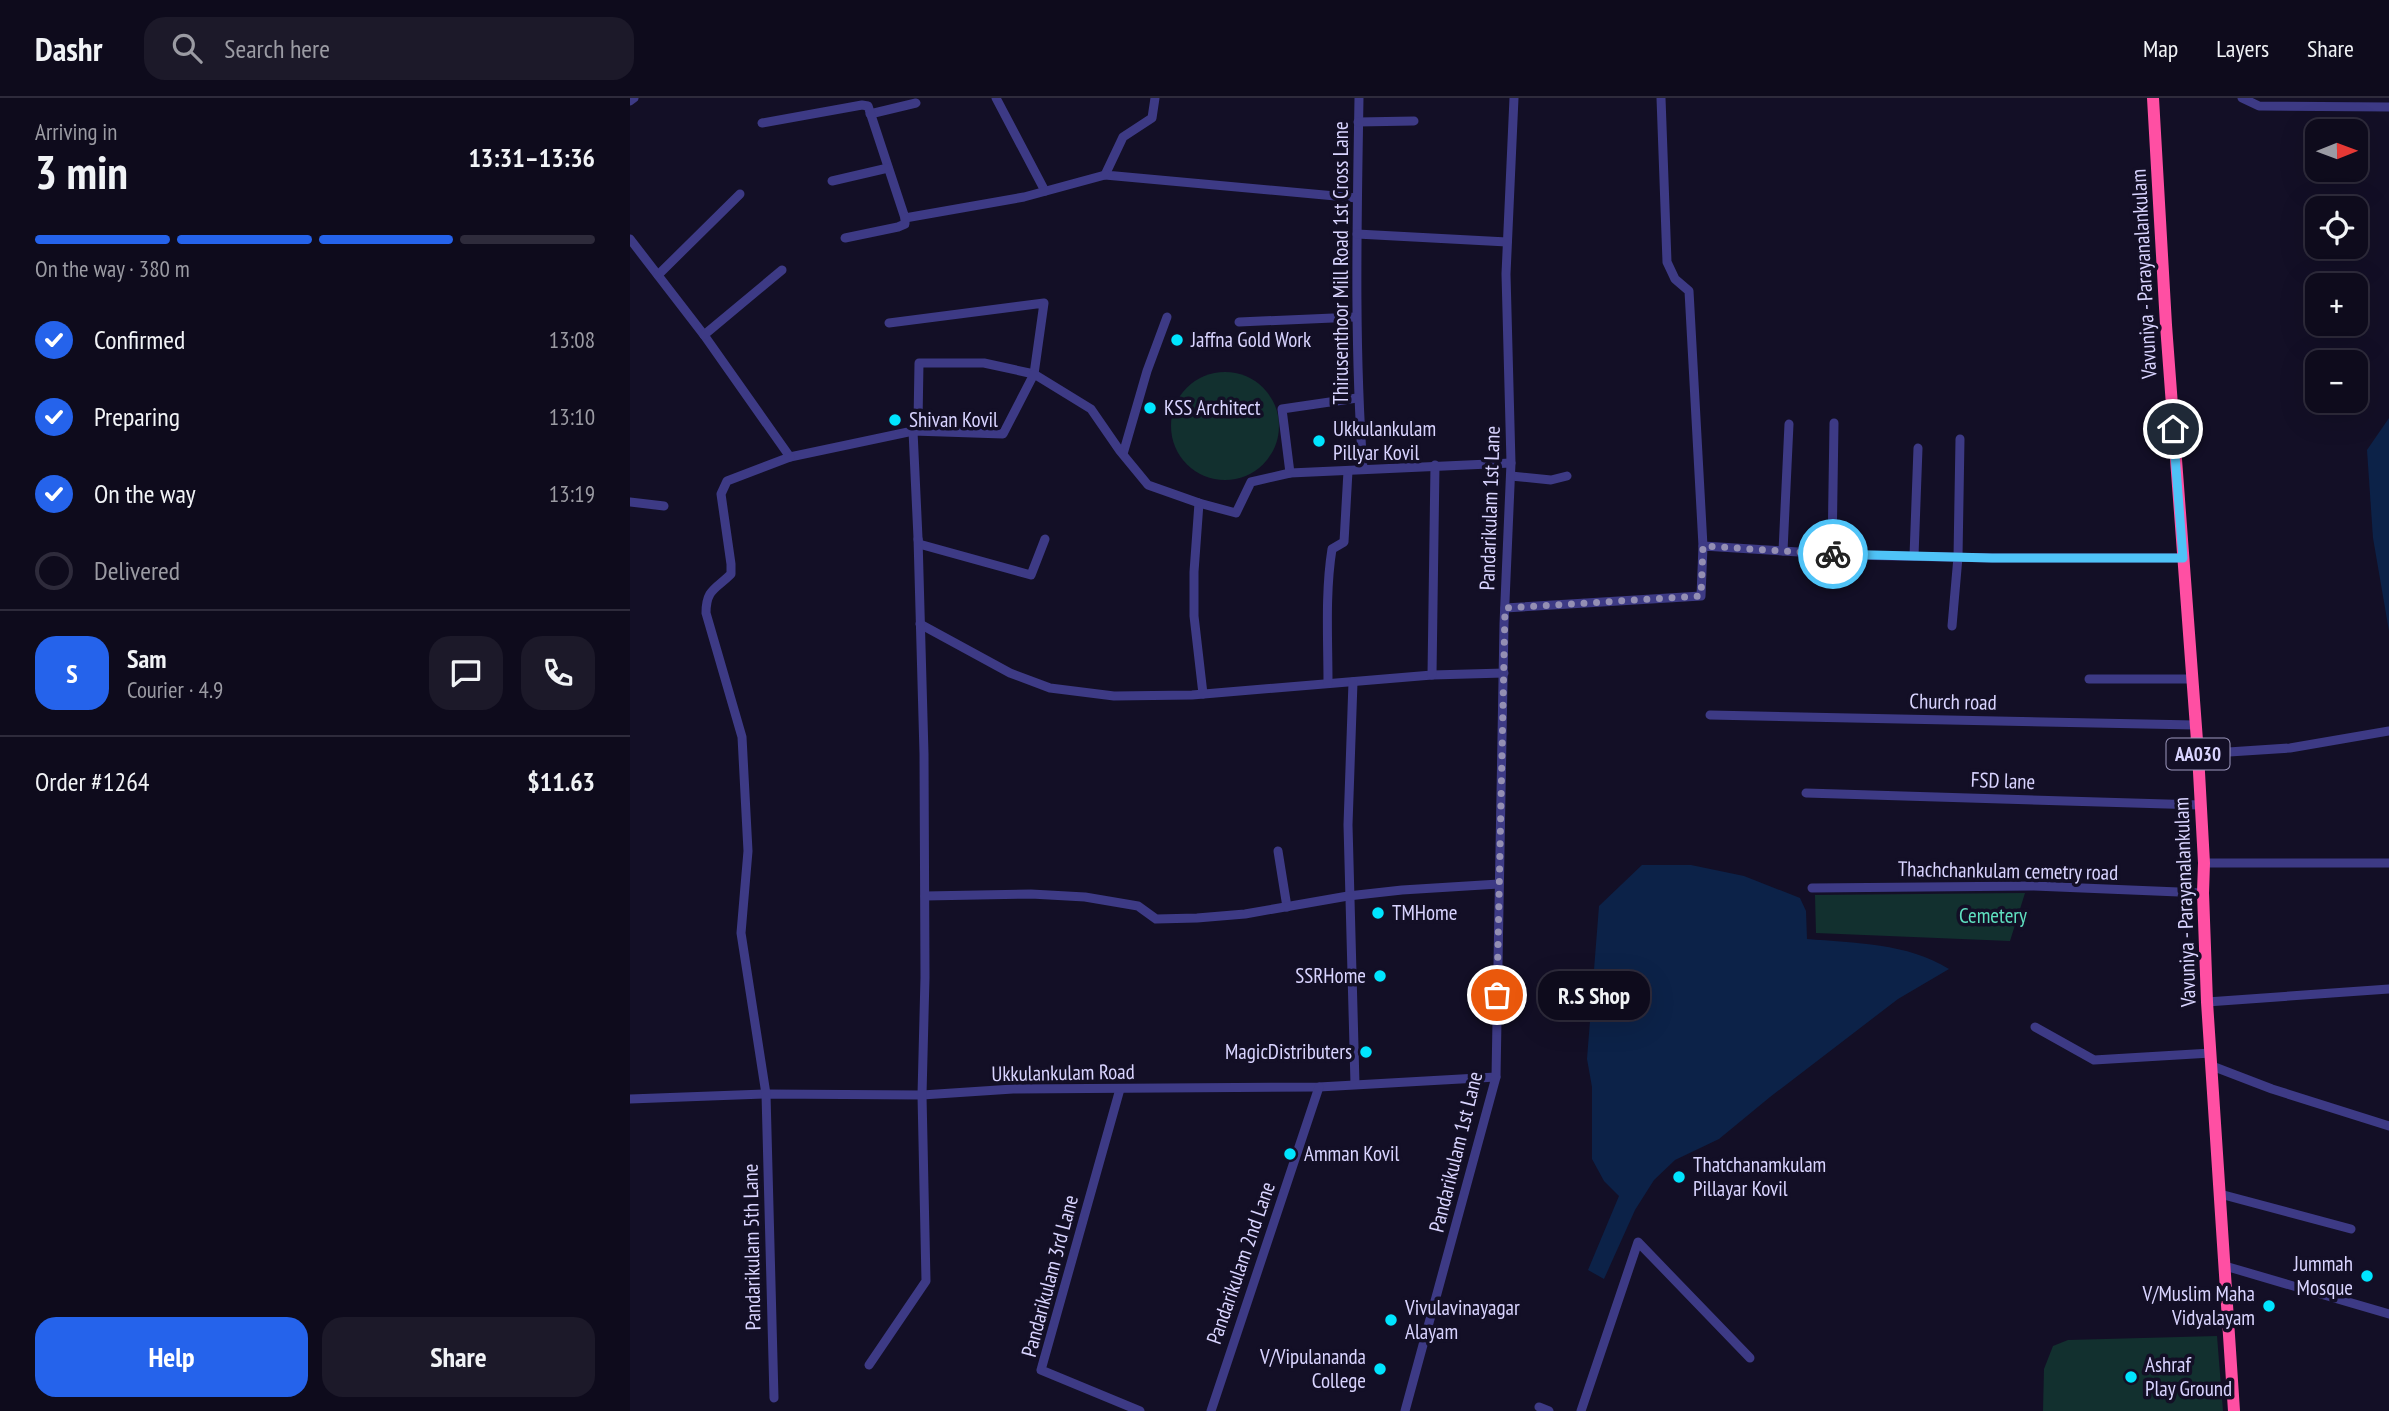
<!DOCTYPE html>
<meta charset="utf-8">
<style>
:root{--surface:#0e0b1c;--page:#1c1929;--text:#f1f3f6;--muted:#9b9ba3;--line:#2e2b3b;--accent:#2563eb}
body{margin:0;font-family:"PT Sans Narrow",sans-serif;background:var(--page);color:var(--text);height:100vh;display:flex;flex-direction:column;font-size:26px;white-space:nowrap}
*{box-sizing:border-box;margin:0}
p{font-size:23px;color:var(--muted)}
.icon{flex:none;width:38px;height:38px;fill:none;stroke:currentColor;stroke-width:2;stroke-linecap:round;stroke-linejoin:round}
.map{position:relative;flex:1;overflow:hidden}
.details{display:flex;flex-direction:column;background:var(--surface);width:630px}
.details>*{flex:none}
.needle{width:46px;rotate:89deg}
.tools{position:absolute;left:1675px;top:21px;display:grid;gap:14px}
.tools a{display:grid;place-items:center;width:63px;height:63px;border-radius:14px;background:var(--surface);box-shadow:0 7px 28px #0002,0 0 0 2px var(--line);font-size:35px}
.pin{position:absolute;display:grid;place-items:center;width:60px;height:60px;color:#fff;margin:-30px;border:4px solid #fff;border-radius:50%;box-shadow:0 2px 7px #0007}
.courier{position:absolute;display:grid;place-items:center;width:70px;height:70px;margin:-35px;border:5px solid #4fc3f7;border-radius:50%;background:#fff;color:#222;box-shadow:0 2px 9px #0007}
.bubble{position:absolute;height:49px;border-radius:21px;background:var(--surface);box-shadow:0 7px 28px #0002,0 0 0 2px var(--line);font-size:23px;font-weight:700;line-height:49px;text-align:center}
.head em{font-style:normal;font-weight:700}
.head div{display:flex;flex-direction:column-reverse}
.head{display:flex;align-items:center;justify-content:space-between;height:119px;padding:0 35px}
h1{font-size:46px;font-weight:700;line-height:52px}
.bar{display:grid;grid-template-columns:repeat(4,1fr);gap:10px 7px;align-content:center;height:84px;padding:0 35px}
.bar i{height:9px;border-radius:5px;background:var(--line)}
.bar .active{background:var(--accent)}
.bar p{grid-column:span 4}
.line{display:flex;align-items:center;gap:18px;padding:0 35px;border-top:2px solid var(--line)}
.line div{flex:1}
.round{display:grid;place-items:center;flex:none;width:74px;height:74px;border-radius:21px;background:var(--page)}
ol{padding:0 35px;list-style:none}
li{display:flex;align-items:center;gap:21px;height:77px}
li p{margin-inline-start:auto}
li .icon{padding:7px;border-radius:50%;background:var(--accent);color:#fff;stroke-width:4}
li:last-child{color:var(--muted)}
li i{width:38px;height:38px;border:4px solid var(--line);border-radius:50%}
.action{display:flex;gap:14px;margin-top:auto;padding:14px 35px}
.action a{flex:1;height:80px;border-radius:21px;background:var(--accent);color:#fff;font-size:28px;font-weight:700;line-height:80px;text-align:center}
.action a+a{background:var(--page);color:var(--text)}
header{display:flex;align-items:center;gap:42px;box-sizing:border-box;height:98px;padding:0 35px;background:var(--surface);border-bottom:2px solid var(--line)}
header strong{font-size:33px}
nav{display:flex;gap:38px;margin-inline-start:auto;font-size:24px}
.search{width:490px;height:63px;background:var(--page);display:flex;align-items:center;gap:18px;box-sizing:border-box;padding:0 24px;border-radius:21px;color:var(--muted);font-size:26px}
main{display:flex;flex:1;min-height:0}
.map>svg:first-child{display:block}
.green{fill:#12302f}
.water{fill:#0c2248}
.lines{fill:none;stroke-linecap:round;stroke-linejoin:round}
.minor{stroke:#3d3a85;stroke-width:9}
.highway{stroke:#ff4fa3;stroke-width:12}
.done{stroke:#948fb3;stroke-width:7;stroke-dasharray:0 12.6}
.route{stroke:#4fc3f7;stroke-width:9}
.poi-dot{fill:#00e5ff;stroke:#130f26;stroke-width:2.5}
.labels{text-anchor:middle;stroke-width:7;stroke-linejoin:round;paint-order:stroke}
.shield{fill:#130f26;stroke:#9e99be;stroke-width:2}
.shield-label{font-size:19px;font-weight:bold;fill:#d9d4ff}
.street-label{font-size:21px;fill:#d9d4ff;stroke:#130f26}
.poi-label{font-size:21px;fill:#d9d4ff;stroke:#130f26;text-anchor:start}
.park-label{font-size:21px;fill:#5fe0c0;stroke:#130f26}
</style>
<header>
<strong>Dashr</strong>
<div class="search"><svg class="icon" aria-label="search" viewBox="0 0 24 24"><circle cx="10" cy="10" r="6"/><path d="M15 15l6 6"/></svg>Search here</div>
<nav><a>Map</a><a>Layers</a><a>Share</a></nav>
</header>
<main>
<section class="details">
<div class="head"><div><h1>3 min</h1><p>Arriving in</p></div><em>13:31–13:36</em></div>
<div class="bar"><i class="active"></i><i class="active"></i><i class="active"></i><i></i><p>On the way · 380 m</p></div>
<ol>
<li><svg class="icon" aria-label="check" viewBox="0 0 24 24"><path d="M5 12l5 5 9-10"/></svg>Confirmed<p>13:08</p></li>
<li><svg class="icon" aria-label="check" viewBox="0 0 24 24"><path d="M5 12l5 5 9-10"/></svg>Preparing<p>13:10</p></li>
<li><svg class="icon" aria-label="check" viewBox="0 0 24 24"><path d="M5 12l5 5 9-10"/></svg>On the way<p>13:19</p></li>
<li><i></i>Delivered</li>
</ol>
<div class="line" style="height:126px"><b class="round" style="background:var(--accent);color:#fff">S</b><div><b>Sam</b><p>Courier · 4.9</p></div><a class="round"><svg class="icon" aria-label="chat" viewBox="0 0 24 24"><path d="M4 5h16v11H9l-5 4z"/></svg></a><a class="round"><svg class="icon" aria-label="phone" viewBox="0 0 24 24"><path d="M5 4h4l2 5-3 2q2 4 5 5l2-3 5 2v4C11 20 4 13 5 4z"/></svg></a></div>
<div class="line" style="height:91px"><div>Order #1264</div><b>$11.63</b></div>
<div class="action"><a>Help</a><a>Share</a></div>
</section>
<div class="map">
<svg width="1759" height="1313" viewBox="0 0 1759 1313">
<rect width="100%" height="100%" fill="#130f26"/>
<g class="green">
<circle cx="595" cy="328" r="54"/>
<path d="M1395 795 1380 843 1186 835 1185 797Z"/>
<path d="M1587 1238 1593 1313H1413L1414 1271 1423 1248 1438 1242Z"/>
</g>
<g class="water">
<path d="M1759 320V533L1743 440 1737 352Z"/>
<path d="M1012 767H1061L1114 778 1170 800 1176 813 1177 841C1224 845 1278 845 1319 871L1268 901 1140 999 1089 1041 1045 1062 1024 1082 1005 1112 974 1181 958 1172 989 1098 974 1083 962 1061V989L957 961 969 808Z"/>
</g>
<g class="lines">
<g class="minor">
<path d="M366 0 415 93"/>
<path d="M525 0 522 20 493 39 475 77 727 100"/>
<path d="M729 0C727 124 724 248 733 371"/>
<path d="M1031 0 1037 164 1045 181 1059 193 1073 448"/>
<path d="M1612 0 1629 8 1759 9"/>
<path d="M0 3 4 0"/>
<path d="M240 16 286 5"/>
<path d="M728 24 784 23"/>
<path d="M132 25 232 7 238 8 275 120 394 99 475 77"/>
<path d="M202 83 258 70"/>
<path d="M727 136 877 144"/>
<path d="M215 140 268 129 275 126V120"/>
<path d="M0 141 74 237 160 359 283 333 288 324 289 265H354L404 276 414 205 259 225"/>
<path d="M28 177 110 96"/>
<path d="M609 224 726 219"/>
<path d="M74 237 152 172"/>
<path d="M493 356 517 273 537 219"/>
<path d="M660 375 652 311 727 300"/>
<path d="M881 378 921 382 937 378"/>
<path d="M0 404 34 408"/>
<path d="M569 405 564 474V518L573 596"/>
<path d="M288 441 289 446 401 477 415 441"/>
<path d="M1153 453 1159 326"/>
<path d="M1202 456 1204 325"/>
<path d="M1284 458 1288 350"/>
<path d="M875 510 1071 498 1073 448 1218 457 1362 460H1553"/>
<path d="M290 526 380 575 420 590 484 598 562 597 802 577 874 575"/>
<path d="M1322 528 1328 459 1330 341"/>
<path d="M802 577 805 367"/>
<path d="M1459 581H1562"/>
<path d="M723 584 718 727 725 986"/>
<path d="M698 585C698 541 695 495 702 451L714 444 718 373"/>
<path d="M1080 617 1565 627"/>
<path d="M1568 656 1660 650 1759 633"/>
<path d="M1176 695 1570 707"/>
<path d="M648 753 657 809"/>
<path d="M1574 765H1759"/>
<path d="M1182 790 1404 788 1573 795"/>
<path d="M295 798 401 796 455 799 508 808 526 821 567 820 615 816 718 798 772 792 869 786"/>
<path d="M1577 904 1759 891"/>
<path d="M1405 929 1464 962 1581 955"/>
<path d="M1582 968 1642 991 1759 1028"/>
<path d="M490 991 411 1272 510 1313"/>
<path d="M0 1001 136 996 292 997 383 991 689 989 866 979"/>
<path d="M1590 1096 1721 1131"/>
<path d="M1595 1168 1759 1216"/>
<path d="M239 1267 296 1183 292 997 295 879 294 656 288 440 283 333 373 336 404 276 461 311 490 353 518 387 569 405 606 415 621 384 660 375 881 365"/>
<path d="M144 1300 136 996 111 835 118 753 112 639 76 515C76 491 86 491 101 476V466L91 396 97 383 160 359"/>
<path d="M909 1309 919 1313"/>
<path d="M581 1313 689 989"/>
<path d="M775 1313 866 979 874 526 881 365 876 176 884 0"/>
<path d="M951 1313 1008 1144 1120 1260"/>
</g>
<path class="highway" d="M1523 0 1536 227 1568 656 1574 765 1573 795 1577 904 1604 1313"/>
</g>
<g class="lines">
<path class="done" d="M867 897 875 510 1071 498 1073 448 1203 456"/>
<path class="route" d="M1203 456 1362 460H1553L1543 331"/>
</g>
<g class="poi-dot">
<circle cx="547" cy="242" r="7"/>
<circle cx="520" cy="310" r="7"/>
<circle cx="265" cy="322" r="7"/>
<circle cx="689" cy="343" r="7"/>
<circle cx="748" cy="815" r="7"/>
<circle cx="750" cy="878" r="7"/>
<circle cx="736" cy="954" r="7"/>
<circle cx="660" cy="1056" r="7"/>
<circle cx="1049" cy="1079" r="7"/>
<circle cx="1737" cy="1178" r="7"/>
<circle cx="1639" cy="1208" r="7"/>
<circle cx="761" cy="1222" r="7"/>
<circle cx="750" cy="1271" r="7"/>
<circle cx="1501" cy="1279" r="7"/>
</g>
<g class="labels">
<rect class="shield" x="1536.5" y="640.5" width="63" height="31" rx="5"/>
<g class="shield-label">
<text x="1568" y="663">AA030</text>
</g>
<g class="street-label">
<text transform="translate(711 165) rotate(-90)" y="7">Thirusenthoor Mill Road 1st Cross Lane</text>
<text transform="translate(1514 176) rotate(-93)" y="7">Vavuniya - Parayanalankulam</text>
<text transform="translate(860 410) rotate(-88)" y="7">Pandarikulam 1st Lane</text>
<text transform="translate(1323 604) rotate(1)" y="7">Church road</text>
<text transform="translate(1373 683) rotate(2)" y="7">FSD lane</text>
<text transform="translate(1378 773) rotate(1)" y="7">Thachchankulam cemetry road</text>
<text transform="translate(1555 804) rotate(-92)" y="7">Vavuniya - Parayanalankulam</text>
<text transform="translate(433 975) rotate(-1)" y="7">Ukkulankulam Road</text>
<text transform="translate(826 1054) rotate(-76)" y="7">Pandarikulam 1st Lane</text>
<text transform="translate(122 1149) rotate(-91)" y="7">Pandarikulam 5th Lane</text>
<text transform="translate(611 1165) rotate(-71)" y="7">Pandarikulam 2nd Lane</text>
<text transform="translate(420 1178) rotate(-75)" y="7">Pandarikulam 3rd Lane</text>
</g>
<g class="poi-label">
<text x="561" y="249">Jaffna Gold Work</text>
<text x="534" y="317">KSS Architect</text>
<text x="279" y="329">Shivan Kovil</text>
<text x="703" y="338">Ukkulankulam<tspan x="703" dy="24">Pillyar Kovil</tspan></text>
<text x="762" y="822">TMHome</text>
<text x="736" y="885" text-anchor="end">SSRHome</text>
<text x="722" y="961" text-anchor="end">MagicDistributers</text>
<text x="674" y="1063">Amman Kovil</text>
<text x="1063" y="1074">Thatchanamkulam<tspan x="1063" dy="24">Pillayar Kovil</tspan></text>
<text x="1723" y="1173" text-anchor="end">Jummah<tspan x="1723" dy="24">Mosque</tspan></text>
<text x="1625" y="1203" text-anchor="end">V/Muslim Maha<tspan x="1625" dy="24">Vidyalayam</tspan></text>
<text x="775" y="1217">Vivulavinayagar<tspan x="775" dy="24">Alayam</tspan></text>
<text x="736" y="1266" text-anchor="end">V/Vipulananda<tspan x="736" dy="24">College</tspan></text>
<text x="1515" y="1274">Ashraf<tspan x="1515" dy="24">Play Ground</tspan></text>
</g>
<g class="park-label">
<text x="1363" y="825">Cemetery</text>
</g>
</g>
</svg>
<div class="tools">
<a><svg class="needle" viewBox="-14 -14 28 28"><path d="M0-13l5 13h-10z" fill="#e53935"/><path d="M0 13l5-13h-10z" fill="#9b9ba3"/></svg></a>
<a><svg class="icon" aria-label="locate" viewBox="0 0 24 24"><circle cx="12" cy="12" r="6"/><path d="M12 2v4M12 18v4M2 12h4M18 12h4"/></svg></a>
<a>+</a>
<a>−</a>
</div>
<div class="pin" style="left:867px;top:897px;background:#ea580c"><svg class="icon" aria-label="bag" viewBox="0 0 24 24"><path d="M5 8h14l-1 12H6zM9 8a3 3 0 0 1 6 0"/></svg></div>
<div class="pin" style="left:1543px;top:331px;background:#1f2937"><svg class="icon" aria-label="home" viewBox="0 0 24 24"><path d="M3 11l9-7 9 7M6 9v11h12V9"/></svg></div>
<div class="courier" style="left:1203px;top:456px"><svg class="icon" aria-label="bike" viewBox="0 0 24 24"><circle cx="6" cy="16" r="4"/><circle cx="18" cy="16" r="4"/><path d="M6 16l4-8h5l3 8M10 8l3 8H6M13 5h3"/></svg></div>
<div class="bubble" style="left:908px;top:873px;width:112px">R.S Shop</div>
</div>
</main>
